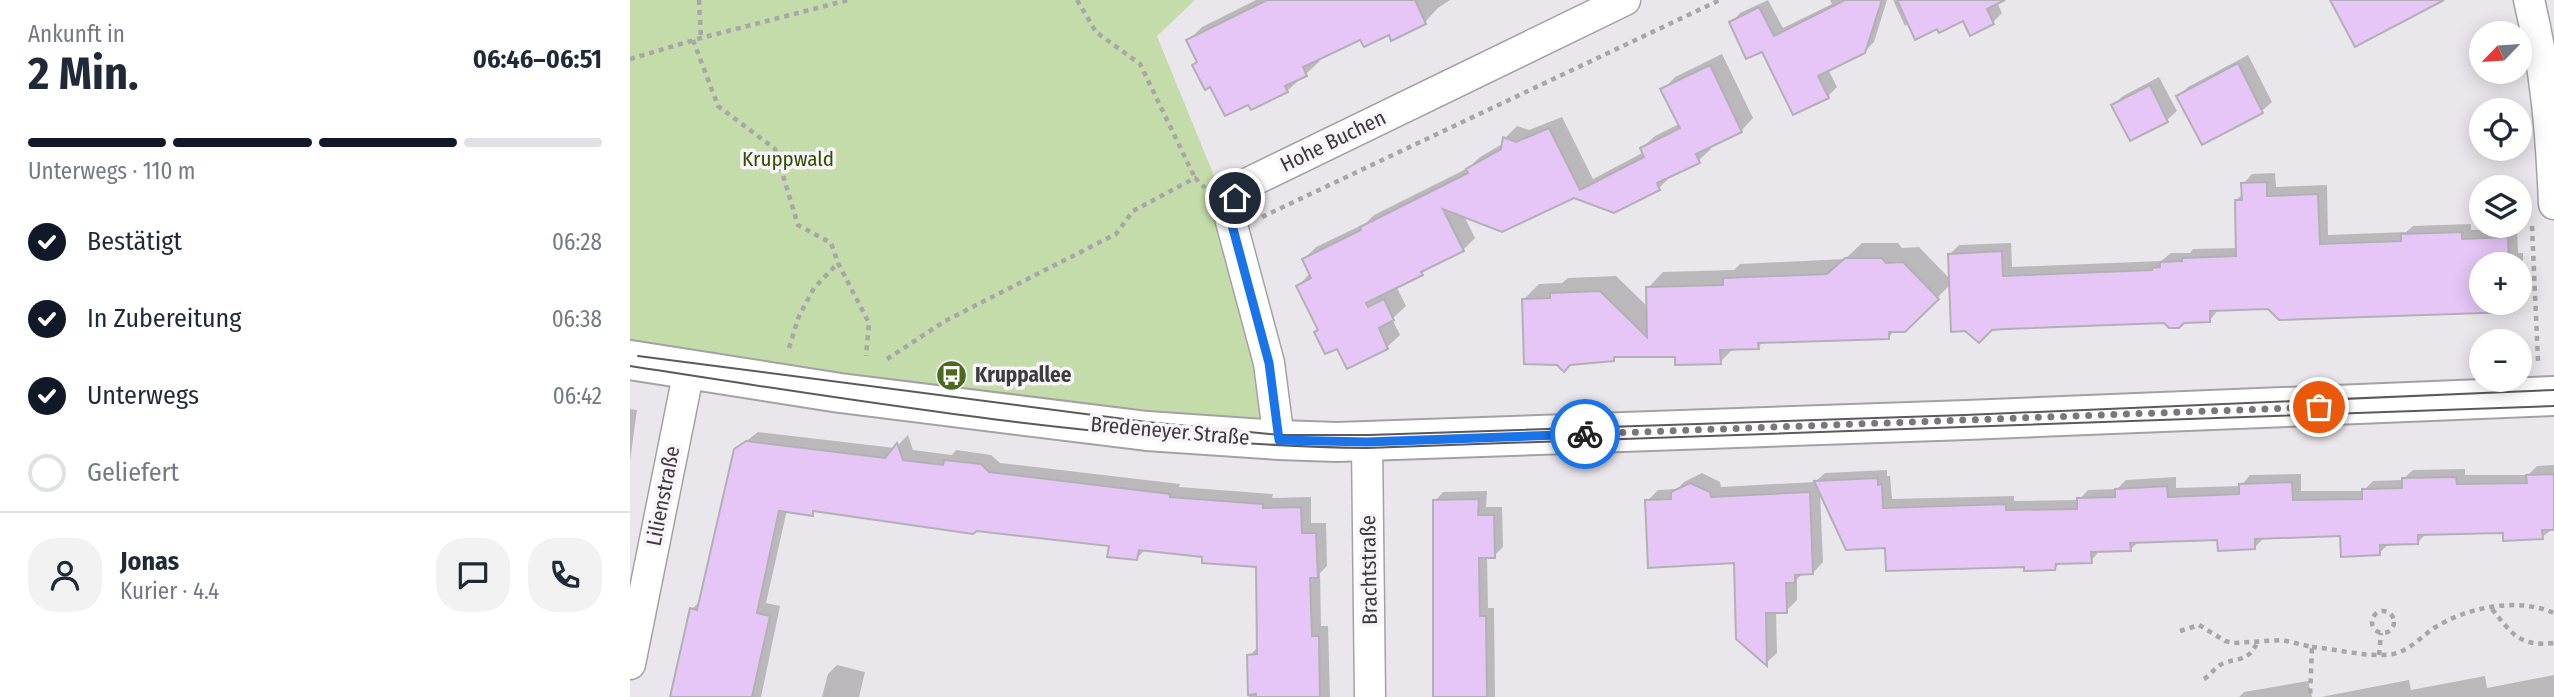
<!DOCTYPE html>
<html lang="de">
<meta charset="utf-8">
<style>
:root{--surface:#fff;--page:#f2f2f3;--text:#1f2937;--muted:#747a83;--line:#e0e1e3;--accent:#111827}
body{margin:0;font-family:"Fira Sans Condensed",sans-serif;background:var(--page);color:var(--text);height:100vh;display:flex;flex-direction:column;font-size:26px;white-space:nowrap}
*{box-sizing:border-box;margin:0}
p{font-size:23px;color:var(--muted)}
.icon{flex:none;width:38px;height:38px;fill:none;stroke:currentColor;stroke-width:2;stroke-linecap:round;stroke-linejoin:round}
.map{position:relative;flex:1;overflow:hidden}
.details{display:flex;flex-direction:column;background:var(--surface);width:630px}
.details>*{flex:none}
.needle{width:46px;rotate:245deg}
.fabs{position:absolute;left:1839px;top:21px;display:grid;gap:14px}
.fabs a{display:grid;place-items:center;width:63px;height:63px;border-radius:50%;background:var(--surface);box-shadow:0 4px 18px #0003;font-size:35px}
.pin{position:absolute;display:grid;place-items:center;width:60px;height:60px;color:#fff;margin:-30px;border:4px solid #fff;border-radius:50%;box-shadow:0 2px 7px #0007}
.courier{position:absolute;display:grid;place-items:center;width:70px;height:70px;margin:-35px;border:5px solid #1a73e8;border-radius:50%;background:#fff;color:#222;box-shadow:0 2px 9px #0007}
.head em{font-style:normal;font-weight:700}
.head div{display:flex;flex-direction:column-reverse}
.head{display:flex;align-items:center;justify-content:space-between;height:119px;padding:0 28px}
h1{font-size:46px;font-weight:700;line-height:52px}
.bar{display:grid;grid-template-columns:repeat(4,1fr);gap:10px 7px;align-content:center;height:84px;padding:0 28px}
.bar i{height:9px;border-radius:5px;background:var(--line)}
.bar .active{background:var(--accent)}
.bar p{grid-column:span 4}
.line{display:flex;align-items:center;gap:18px;padding:0 28px;border-top:2px solid var(--line)}
.line div{flex:1}
.round{display:grid;place-items:center;flex:none;width:74px;height:74px;border-radius:28px;background:var(--page)}
ol{padding:0 28px;list-style:none}
li{display:flex;align-items:center;gap:21px;height:77px}
li p{margin-inline-start:auto}
li .icon{padding:7px;border-radius:50%;background:var(--accent);color:#fff;stroke-width:4}
li:last-child{color:var(--muted)}
li i{width:38px;height:38px;border:4px solid var(--line);border-radius:50%}
main{display:flex;flex:1;min-height:0}
.map>svg:first-child{display:block}
.green{fill:#c4dcaa}
.shadow{fill:#0003}
.building{fill:#e5c6f6;stroke:#b3b0b5;stroke-width:2}
.lines{fill:none;stroke-linecap:round;stroke-linejoin:round}
.street-casing{stroke:#a4a1a6;stroke-width:33}
.secondary-casing{stroke:#a4a1a6;stroke-width:42}
.path{stroke:#a9a6aa;stroke-width:4.5;stroke-dasharray:5 5;stroke-linecap:butt}
.street{stroke:#fff;stroke-width:30}
.secondary{stroke:#fff;stroke-width:38}
.tram{stroke:#5b595b;stroke-width:2}
.done{stroke:#7a777a;stroke-width:7;stroke-dasharray:0 12.6}
.route{stroke:#1a73e8;stroke-width:9}
.labels{text-anchor:middle;stroke-width:7;stroke-linejoin:round;paint-order:stroke}
.street-label{font-size:21px;fill:#3d3b3d;stroke:#f8f4fa}
.park-label{font-size:21px;fill:#334e01;stroke:#f8f4fa}
.poi-label{font-size:21px;font-weight:bold;fill:#3d3b3d;stroke:#f8f4fa;text-anchor:start}
</style>
<main>
<section class="details">
<div class="head"><div><h1>2 Min.</h1><p>Ankunft in</p></div><em>06:46–06:51</em></div>
<div class="bar"><i class="active"></i><i class="active"></i><i class="active"></i><i></i><p>Unterwegs · 110 m</p></div>
<ol>
<li><svg class="icon" aria-label="check" viewBox="0 0 24 24"><path d="M5 12l5 5 9-10"/></svg>Bestätigt<p>06:28</p></li>
<li><svg class="icon" aria-label="check" viewBox="0 0 24 24"><path d="M5 12l5 5 9-10"/></svg>In Zubereitung<p>06:38</p></li>
<li><svg class="icon" aria-label="check" viewBox="0 0 24 24"><path d="M5 12l5 5 9-10"/></svg>Unterwegs<p>06:42</p></li>
<li><i></i>Geliefert</li>
</ol>
<div class="line" style="height:126px"><a class="round"><svg class="icon" aria-label="person" viewBox="0 0 24 24"><circle cx="12" cy="8" r="4"/><path d="M4 21q1-7 8-7t8 7"/></svg></a><div><b>Jonas</b><p>Kurier · 4.4</p></div><a class="round"><svg class="icon" aria-label="chat" viewBox="0 0 24 24"><path d="M4 5h16v11H9l-5 4z"/></svg></a><a class="round"><svg class="icon" aria-label="phone" viewBox="0 0 24 24"><path d="M5 4h4l2 5-3 2q2 4 5 5l2-3 5 2v4C11 20 4 13 5 4z"/></svg></a></div>
</section>
<div class="map">
<svg width="1924" height="697" viewBox="0 0 1924 697">
<rect width="100%" height="100%" fill="#eae7ec"/>
<path class="green" d="M0 0H565L527 36 598 210 649 442 0 358Z"/>
<g class="shadow">
<path d="M626 0H820L808 8 795 22 759 33 731 37 688 58 690 61 657 91 619 102 581 85 564 65 569 60 559 40 572 27Z"/>
<path d="M1138 0 1153 28 1202 4 1200 0H1257L1244 42 1234 52 1198 69 1207 87 1197 97 1133 49 1101 23 1110 13Z"/>
<path d="M1263 0H1366L1372 13 1363 22 1334 18 1308 27 1280 23 1275 26Z"/>
<path d="M1092 54 1123 118 1111 131 1079 146 1081 149 1068 161 1041 176 1029 188 943 196 834 216 845 238 833 250 766 286 776 306 762 319 770 335 757 347 718 366 708 346 689 329 668 286 680 273 674 259 686 247 736 223 744 215 838 168 850 157 874 143 875 138 887 126 899 130 932 117 963 179 1014 152 1012 148 1025 136 1049 124 1033 90 1045 77Z"/>
<path d="M1618 55 1642 102 1632 111 1549 96 1558 87Z"/>
<path d="M1529 77 1547 111 1537 120 1501 139 1483 105 1493 96Z"/>
<path d="M1645 173 1646 187 1697 185 1698 235 1776 232 1783 226 1841 224V230L1887 228 1888 253H1893V275L1890 279V264H1852V303H1887L1880 310 1589 309 1580 320 1534 321 1321 284 1275 330H1265L1258 338 1134 341 1128 347 1104 348 1090 362 1047 356 987 355 984 359 894 299 909 284 932 283 938 278 986 276 1018 307V288L1033 272 1104 270 1110 264 1215 259 1232 243H1268L1272 248 1289 247 1321 280 1320 254 1329 245 1381 243 1382 267 1531 261 1541 253H1560L1563 249 1608 248 1606 200 1613 194V184L1622 174Z"/>
<path d="M0 409 7 410 0 461Z"/>
<path d="M128 432 265 448 278 435 283 450 322 455 326 450 361 455 370 463 550 484 549 487 643 494 642 498 681 497V523H696L697 566 690 573 691 626H698L700 697H619V656L629 646 627 565 574 556 516 549 507 558 480 545 186 510 182 514 157 510 136 603 150 606 131 697H43L62 609 71 600 105 450Z"/>
<path d="M1924 465V528L1912 537 1875 531 1797 533 1788 542 1760 543 1749 553 1712 534 1635 537 1625 547 1589 538 1509 541 1500 550H1470L1461 561 1431 562 1425 568 1256 546 1190 491 1193 562 1183 573H1173L1167 579V600L1156 611H1146L1147 653 1136 663 1106 561 1017 501 1028 490 1047 489 1054 482 1072 473 1090 482 1091 487 1185 482 1195 473 1257 470V476H1260L1262 499 1384 496V501L1449 500 1458 490 1487 489 1496 480 1546 477V488L1611 486 1620 475 1671 474V491H1733L1743 481 1772 480 1783 470 1835 469V475H1898L1907 466Z"/>
<path d="M857 491 856 507H872L873 547 864 556H857L858 608H864L865 697H805V501L813 492Z"/>
<path d="M207 665 235 672 229 697H192L198 674Z"/>
<path d="M1924 675V697H1691L1779 680 1781 690 1855 676 1857 688Z"/>
<path d="M1678 681 1682 697H1609L1614 692Z"/>
</g>
<g class="building">
<path d="M637 0H785L796 24 761 41 759 35 734 47 730 40 673 67 677 76 655 86 658 92 621 110 618 105 595 116 580 87 575 90 562 65 567 62 556 40Z"/>
<path d="M1215 0H1252L1235 53 1188 76 1199 98 1163 115 1132 52 1116 59 1099 22 1129 7 1144 36Z"/>
<path d="M1267 0H1375L1357 9 1364 24 1340 36 1333 21 1309 33 1307 29 1285 40Z"/>
<path d="M1700 0H1814L1725 47Z"/>
<path d="M1608 63 1633 113 1572 145 1546 96Z"/>
<path d="M1080 65 1112 132 1066 154 1070 163 1027 183 1030 190 984 213 944 198 872 232 813 209 834 251 791 272 793 275 736 303 738 307 754 299 764 320 749 328 758 349 717 369 707 349 695 354 684 332 688 330 666 286 681 278 672 259 731 230 730 227 838 173 836 169 871 149 873 137 886 142 919 128 950 190 1014 157 1010 148 1050 128 1030 89Z"/>
<path d="M1520 85 1538 122 1500 141 1481 105Z"/>
<path d="M1637 182V196L1688 194 1690 244 1771 241V234L1832 232V239L1878 237 1879 264H1852V303H1880L1881 312 1649 320 1638 309 1580 311V322L1554 323 1549 328H1539L1534 323 1375 329 1362 330 1349 343 1335 331 1321 332 1318 254 1372 251 1373 276 1522 270V268L1530 267V262L1552 261V258L1606 256 1605 200H1612L1611 183Z"/>
<path d="M1215 258H1252L1256 263 1273 262 1309 299 1275 332H1259V339L1128 343 1129 349 1090 350 1091 364 1045 365V357H984V361L940 365 934 372 927 365 894 364 892 299 920 298V293L970 291 1017 337 1016 287 1093 285V278L1197 274Z"/>
<path d="M116 441 255 458 267 443 273 460 313 465 314 460 351 464 359 472 540 494V497L633 504V508L671 507 672 533H686L688 578H680L682 636H689L690 697H626V694L618 695 617 655 627 654 626 567 572 563V557L509 550 507 560 477 557 479 546 347 531 343 534 183 511V516L149 511 127 613 140 616 122 697H40L60 608 67 610 104 449Z"/>
<path d="M1924 474V530H1912L1913 539 1873 541V533L1788 535V544L1750 545V555L1711 557 1710 536 1625 539V549L1588 551 1587 540 1500 543 1501 551 1461 552 1462 563 1426 564 1425 570 1394 571V567L1256 571 1255 548 1216 550 1184 481 1248 478V485L1252 484 1253 508 1376 504V510L1447 509V498L1485 497V489L1537 486 1538 497 1609 494V484L1662 482 1663 500 1732 499V489L1772 488V478L1826 477 1827 484 1897 483 1896 475Z"/>
<path d="M1060 483 1080 492 1081 497 1180 492 1183 574 1165 575V583H1156L1157 613H1136L1137 666 1106 639 1104 563 1018 568 1015 500 1041 499V492Z"/>
<path d="M849 499 848 515H864L865 558H849L850 616H856L857 697H803V500Z"/>
</g>
<g class="lines">
<defs>
<g id="street">
<path d="M1899 0C1916 70 1921 132 1924 204"/>
<path d="M649 440 639 363 598 210 612 186 995 0"/>
<path d="M737 442 740 697"/>
<path d="M0 664 59 370"/>
</g>
<path id="secondary" d="M0 360 210 393 517 431 649 440 707 442 1337 420 1924 396"/>
</defs>
<use href="#street" class="street-casing"/>
<use href="#secondary" class="secondary-casing"/>
<g class="path">
<path d="M69 0 71 38"/>
<path d="M447 0 466 32 510 64 565 178"/>
<path d="M63 40 88 106 145 149 168 225 201 243 208 263 239 323 236 356"/>
<path d="M0 59 71 38 218 0"/>
<path d="M632 217 1090 0"/>
<path d="M1902 226 1908 361"/>
<path d="M159 348 169 316 184 288 208 263"/>
<path d="M257 359 315 321 486 234 503 211 565 178 575 188"/>
<path d="M1862 609C1882 634 1890 647 1924 643"/>
<circle cx="1753" cy="622" r="11"/>
<path d="M1550 631 1569 625 1595 641 1604 643 1652 640 1682 647 1680 697"/>
<path d="M1682 647C1708 649 1737 658 1763 654 1779 651 1791 637 1804 628 1837 607 1888 597 1924 613"/>
<path d="M1749 655 1751 633"/>
<path d="M1574 679C1582 674 1587 664 1597 662 1615 657 1617 660 1628 642"/>
</g>
<use href="#street" class="street"/>
<use href="#secondary" class="secondary"/>
<g class="tram">
<path d="M8 356 517 422 649 435H739L1335 415 1924 390"/>
<path d="M0 366C245 404 489 444 737 448L1924 406"/>
</g>
</g>
<g class="lines">
<path class="done" d="M955 434 1689 407"/>
<path class="route" d="M605 198 598 210 639 363 649 440 737 442 955 434"/>
</g>
<defs>
<symbol id="bus-disc" viewBox="-11 -11 22 22"><circle r="9.5" fill="#4b6a20" stroke="#f8f4fa"/><path d="M-5-6H5V4H4V6H2V4H-2V6H-4V4H-5ZM-3.5-4V0h7V-4ZM-3.5 1.2v1.5H-2V1.2ZM2 1.2v1.5H3.5V1.2Z" fill="#fff"/></symbol>
</defs>
<g fill-rule="evenodd">
<use href="#bus-disc" x="304" y="358" width="35" height="35"/>
</g>
<g class="labels">
<g class="street-label">
<text transform="translate(703 141) rotate(-26)" y="7">Hohe Buchen</text>
<text transform="translate(540 431) rotate(5)" y="7">Bredeneyer Straße</text>
<text transform="translate(33 496) rotate(-79)" y="7">Lilienstraße</text>
<text transform="translate(739 570) rotate(-91)" y="7">Brachtstraße</text>
</g>
<g class="park-label">
<text x="158" y="166">Kruppwald</text>
</g>
<g class="poi-label">
<text x="345" y="382">Kruppallee</text>
</g>
</g>
</svg>
<div class="fabs">
<a><svg class="needle" viewBox="-14 -14 28 28"><path d="M0-13l5 13h-10z" fill="#e53935"/><path d="M0 13l5-13h-10z" fill="#747a83"/></svg></a>
<a><svg class="icon" aria-label="locate" viewBox="0 0 24 24"><circle cx="12" cy="12" r="6"/><path d="M12 2v4M12 18v4M2 12h4M18 12h4"/></svg></a>
<a><svg class="icon" aria-label="layers" viewBox="0 0 24 24"><path d="M12 4l9 5-9 5-9-5zM3 14l9 5 9-5"/></svg></a>
<a>+</a>
<a>−</a>
</div>
<div class="pin" style="left:1689px;top:407px;background:#ea580c"><svg class="icon" aria-label="bag" viewBox="0 0 24 24"><path d="M5 8h14l-1 12H6zM9 8a3 3 0 0 1 6 0"/></svg></div>
<div class="pin" style="left:605px;top:198px;background:#1f2937"><svg class="icon" aria-label="home" viewBox="0 0 24 24"><path d="M3 11l9-7 9 7M6 9v11h12V9"/></svg></div>
<div class="courier" style="left:955px;top:434px"><svg class="icon" aria-label="bike" viewBox="0 0 24 24"><circle cx="6" cy="16" r="4"/><circle cx="18" cy="16" r="4"/><path d="M6 16l4-8h5l3 8M10 8l3 8H6M13 5h3"/></svg></div>
</div>
</main>
